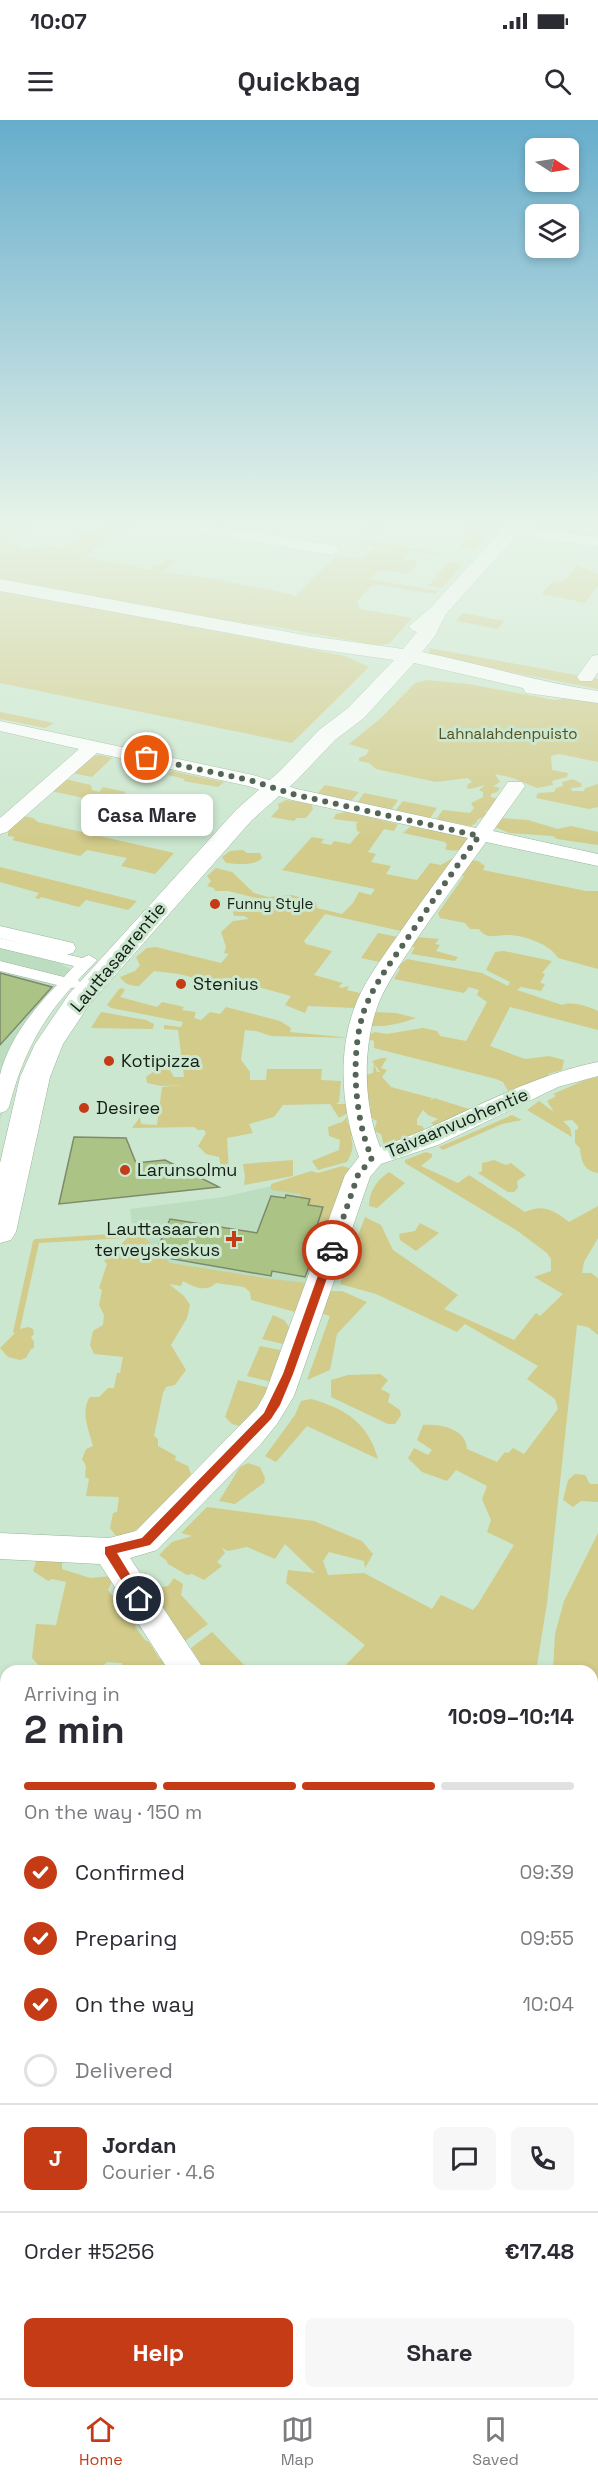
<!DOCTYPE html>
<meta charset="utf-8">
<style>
:root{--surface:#fff;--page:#f7f7f7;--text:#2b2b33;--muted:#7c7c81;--line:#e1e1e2;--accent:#c43b16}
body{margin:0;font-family:"Space Grotesk",sans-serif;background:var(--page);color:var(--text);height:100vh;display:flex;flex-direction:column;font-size:22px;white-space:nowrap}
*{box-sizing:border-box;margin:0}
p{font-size:20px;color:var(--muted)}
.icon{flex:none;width:33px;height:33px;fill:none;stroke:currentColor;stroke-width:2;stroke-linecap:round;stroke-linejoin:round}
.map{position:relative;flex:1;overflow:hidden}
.drawer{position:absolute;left:0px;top:1545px;width:598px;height:734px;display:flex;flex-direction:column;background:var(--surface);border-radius:18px 18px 0 0;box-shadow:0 3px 9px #0003}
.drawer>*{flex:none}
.needle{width:39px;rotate:102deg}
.tools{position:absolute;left:525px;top:18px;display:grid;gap:12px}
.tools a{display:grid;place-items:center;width:54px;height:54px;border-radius:9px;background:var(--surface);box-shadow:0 3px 9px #0003;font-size:30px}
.pin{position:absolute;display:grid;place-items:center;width:51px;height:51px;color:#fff;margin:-26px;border:3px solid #fff;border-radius:50%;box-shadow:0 2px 6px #0007}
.courier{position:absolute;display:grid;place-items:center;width:60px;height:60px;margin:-30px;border:4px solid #c43b16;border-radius:50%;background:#fff;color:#222;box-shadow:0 2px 8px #0007}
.bubble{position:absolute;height:42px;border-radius:9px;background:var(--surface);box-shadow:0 3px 9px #0003;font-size:20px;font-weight:700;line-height:42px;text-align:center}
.headline em{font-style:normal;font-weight:700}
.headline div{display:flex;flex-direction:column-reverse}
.headline{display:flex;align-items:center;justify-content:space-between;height:102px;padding:0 24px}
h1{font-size:39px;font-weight:700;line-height:45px}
.bar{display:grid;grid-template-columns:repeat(4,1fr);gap:9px 6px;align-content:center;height:72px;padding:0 24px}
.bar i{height:8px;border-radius:4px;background:var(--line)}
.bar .selected{background:var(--accent)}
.bar p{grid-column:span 4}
.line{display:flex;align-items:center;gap:15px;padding:0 24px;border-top:2px solid var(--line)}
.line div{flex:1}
.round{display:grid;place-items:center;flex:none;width:63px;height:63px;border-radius:9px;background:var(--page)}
ol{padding:0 24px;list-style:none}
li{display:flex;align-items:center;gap:18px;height:66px}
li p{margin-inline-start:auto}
li .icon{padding:6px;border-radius:50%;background:var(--accent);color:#fff;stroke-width:4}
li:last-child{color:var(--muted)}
li i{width:33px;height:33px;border:3px solid var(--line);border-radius:50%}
.primary-button{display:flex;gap:12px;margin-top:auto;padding:12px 24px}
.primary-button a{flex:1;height:69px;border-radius:9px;background:var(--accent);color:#fff;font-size:24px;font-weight:700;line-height:69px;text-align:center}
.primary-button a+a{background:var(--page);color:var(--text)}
.status{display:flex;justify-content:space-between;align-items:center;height:42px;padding:0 30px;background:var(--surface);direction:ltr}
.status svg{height:16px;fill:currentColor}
header{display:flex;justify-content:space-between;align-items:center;height:78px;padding:0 24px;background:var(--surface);font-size:27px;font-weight:700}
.tabs{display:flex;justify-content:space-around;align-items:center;height:84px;border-top:2px solid var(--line);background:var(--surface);font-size:16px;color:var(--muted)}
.tabs a{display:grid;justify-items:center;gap:3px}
.tabs .selected{color:var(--accent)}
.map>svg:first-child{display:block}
.built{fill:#bcddc0}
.green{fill:#d2cb8a}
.building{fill:#abc485;stroke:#7e896d;stroke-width:1.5}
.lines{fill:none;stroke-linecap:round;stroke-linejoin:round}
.pedestrian-casing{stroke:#99b39c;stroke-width:1}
.minor-casing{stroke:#99b39c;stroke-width:1}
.secondary-casing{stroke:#99b39c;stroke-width:1}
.pedestrian{fill:#fff;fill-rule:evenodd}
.minor{fill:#fff;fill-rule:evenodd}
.secondary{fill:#fff;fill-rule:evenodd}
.route{fill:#c43b16}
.done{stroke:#546456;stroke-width:6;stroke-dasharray:0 10.8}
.poi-dot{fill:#c43b16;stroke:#cce7cf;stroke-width:2}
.labels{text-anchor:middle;stroke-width:6;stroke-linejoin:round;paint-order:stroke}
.far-park-label{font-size:15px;fill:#56511e;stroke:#cce7cf}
.far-poi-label{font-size:15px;fill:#131d15;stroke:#cce7cf;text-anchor:start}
.street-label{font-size:18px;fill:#131d15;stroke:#cce7cf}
.poi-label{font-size:18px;fill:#131d15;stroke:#cce7cf;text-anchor:start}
</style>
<div class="status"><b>10:07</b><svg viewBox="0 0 49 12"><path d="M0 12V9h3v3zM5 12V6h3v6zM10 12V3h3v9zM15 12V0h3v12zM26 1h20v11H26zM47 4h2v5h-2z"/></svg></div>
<header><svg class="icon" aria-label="menu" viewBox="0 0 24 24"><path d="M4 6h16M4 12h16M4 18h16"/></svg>Quickbag<svg class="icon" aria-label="search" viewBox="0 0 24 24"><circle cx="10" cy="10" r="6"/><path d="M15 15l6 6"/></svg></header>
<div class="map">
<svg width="598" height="2278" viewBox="0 0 598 2278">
<rect width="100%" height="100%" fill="#cce7cf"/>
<g class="built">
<path d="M0 828 59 843 70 849 71 853 56 875 11 960 0 1000Z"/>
<path d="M347 1048 304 1179 137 1141 130 1089 224 1077Z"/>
</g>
<g class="green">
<path d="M0 405H33L27 410 26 408 24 409 26 412C19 417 10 417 3 424H15L24 429 56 425 59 430 76 419 83 420 76 417 85 411 93 412 108 405H135L125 411 110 414 112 416 103 420 107 425 97 426 85 437 152 450 153 448 150 447 154 445H161L167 440 177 441 161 452 209 458 290 474 294 477 336 436 362 439 376 426 356 424 374 406 372 405H381L367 420 440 433 438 435 411 431 403 439 419 441 409 454 379 450 370 459 438 471 435 474 380 465 371 466 357 482 360 489 412 498 389 524 377 525 265 505 235 503 21 462 0 459Z"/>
<path d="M470 405H497L498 408 475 429 459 427 472 412 466 410Z"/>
<path d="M542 405H598V420L538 410Z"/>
<path d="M449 442 463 444 442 468 428 466Z"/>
<path d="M577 445 598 454V466L585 483 542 474 551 463 565 460Z"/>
<path d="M0 470 345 536 369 547 292 623 0 563Z"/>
<path d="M463 493 504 501 498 509 456 501Z"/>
<path d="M429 528 598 559V569L439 538 430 534Z"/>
<path d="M426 560 469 564 555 580 568 578 598 582V642L559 634 551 636 552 650 568 653 567 657 552 661 553 665 537 668 513 658 495 654 500 662 493 666 500 668 497 672 491 674V677L498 679 494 690 485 691 488 696 478 699 476 703 471 706 436 699 443 690 470 693 474 688 471 683 483 677V672L479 670 485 665 470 669 467 668 468 664 472 662 468 658 436 662 376 649 369 643 359 641V638L366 635 369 630 349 624 381 598 415 563Z"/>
<path d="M0 592 54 603 45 608 0 599Z"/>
<path d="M100 635 112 638 92 657 72 653 92 636Z"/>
<path d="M172 651 224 662 218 667 183 661 185 659 168 655Z"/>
<path d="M65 659 91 665 92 670 99 672 103 667 126 672 121 678 136 681 142 676 205 690 204 699 201 703 51 671Z"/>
<path d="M573 659 582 664 581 667 571 668 572 671H584L585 668 598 664V687L589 689 536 678 538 673 554 672 556 668 563 666 562 662Z"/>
<path d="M325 665 359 672 351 681 317 674Z"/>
<path d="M364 673 398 680 391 690 357 683Z"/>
<path d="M286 680 311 683 313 689 306 698H297L294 701 271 697 279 688 278 684Z"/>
<path d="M403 681 437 688 430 698 395 691Z"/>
<path d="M346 692 398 704 394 711 384 709 368 732 376 734 371 742 391 746 386 754 417 760 430 743 441 745 453 738 401 811 325 794 304 821 306 824 332 831 314 855 343 863 339 866 341 868 349 866 347 870 360 873 354 888 308 886 305 893 285 885 291 876 258 867 254 873 179 854 154 851 139 866C131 866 124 864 120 857L135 851 140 845 136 837 147 828 156 827 221 843 229 834 224 833 226 827 221 812 233 801 249 799 244 796H234L233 792 243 788 248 778H256L228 771H215L214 768 207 766 211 761 207 756 216 748 232 752 254 773 268 777 292 775 316 782 317 788 342 794 353 783 359 772 371 775 375 769 282 750 312 717 324 719 321 723 331 725 334 721 350 724 360 712 357 711 356 704 358 702 333 699 336 694Z"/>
<path d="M19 695 33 698 38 702 174 733 155 754 121 746 127 738 87 730 80 736 12 720 15 717 8 716V712L0 703Z"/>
<path d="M500 698 528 700 558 709 571 706 598 712V725L557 719 553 716 509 713 490 705Z"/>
<path d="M411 706 426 710 428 707 460 710 473 721C463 729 458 733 445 729L447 725 445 722 403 713Z"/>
<path d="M243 730 247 733H260L262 738C255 746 237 744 226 743L222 737 230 731Z"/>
<path d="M470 740 478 741 485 746 483 750 586 771H598V849L558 838C550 824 525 816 510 815 499 814 487 821 479 809H470L465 803 440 798 438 793 464 756 459 755Z"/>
<path d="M0 747 137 781 128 790 86 780 79 787 41 777 39 779 35 778 39 773 0 762Z"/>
<path d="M378 813 398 817 380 842 361 838Z"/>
<path d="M416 817 439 819 435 824 440 825 436 831 458 837 455 841 411 834 415 827H408Z"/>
<path d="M504 831 552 841 542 853 545 854 540 863 545 864 541 871 521 867 517 870 562 885C573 881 587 886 598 891V910L510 887 490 926 525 939 549 936 564 940 562 950 548 954 549 957 508 971 503 962 496 959 374 928V921L368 919V915L375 912 387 914 423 908 437 911 440 916 466 921 487 882 477 875 479 870 469 867 464 873 394 859 400 849 397 847 407 839 482 853 508 866 510 862 486 850 495 832Z"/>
<path d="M122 868 125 870 120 877 157 887 162 882 184 887 182 890 196 892 194 898 201 900 210 892 220 894 226 887 280 901 291 908 290 912 352 918 271 916 256 911 245 910 241 940 250 952V960H266L267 949H322L321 960 341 961 339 982 336 984H348L350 992 339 998 330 984 283 985 274 997 249 1004 253 1013 227 1018 229 1051H222L219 1037 206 1034 198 1026 206 1013 204 1010H198L194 1007 132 1008 140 997 141 1004 157 1005 162 967 182 965 161 966 147 963 146 957 157 949 170 950 174 957H184L178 910 164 909V905L181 907 183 902 111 888 107 885 119 869Z"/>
<path d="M101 892 146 900 154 904 153 909 91 908Z"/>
<path d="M375 892 396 893 416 898C399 904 385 907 369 906Z"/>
<path d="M382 938H387L381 948 387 950 382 957 391 967 432 978 430 981 434 978 469 989 475 993 439 1009 431 1003 438 999 428 995 423 990 417 999V1005L422 1006 427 1013 384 1026 381 1014 374 1011 377 1001 367 996 366 992 371 987 363 980 366 955 373 953 374 943 377 952H380L372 941Z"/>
<path d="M598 957V1053C584 1051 581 1041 580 1028L575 1023V1010L578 1009V1006L572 1000 563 1001 570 1008 572 1017 527 990 539 981 554 992 547 981 556 976 553 974 585 960Z"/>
<path d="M512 995 522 1000 502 1004 443 1030 439 1027Z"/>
<path d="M347 997 348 1004H352L356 1011 351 1017C354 1027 352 1033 347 1042L318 1050 312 1041 339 1030 340 1020 329 1016 328 1007 342 1002Z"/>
<path d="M426 1032 432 1034V1037L421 1046 458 1063 469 1055 525 1092C544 1084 553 1090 569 1102L598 1086V1118L584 1142 582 1153H591L598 1158V1215L588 1207 577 1205 547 1483 536 1551H340L365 1525 286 1463 288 1450 315 1453 285 1424 275 1439 247 1427 228 1431 222 1428 225 1433 217 1442 222 1446 204 1460 192 1454 187 1455 168 1444 166 1440 159 1435 172 1422 192 1416 181 1413 207 1387 314 1401 362 1421 373 1434 365 1448 364 1441 329 1432 323 1441 328 1455 364 1453 432 1489 441 1475 473 1490 478 1484 514 1425 487 1412 491 1400 482 1379 487 1366 456 1350 447 1361 422 1352 408 1338 414 1328 428 1335 432 1330 417 1320 423 1305C439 1304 466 1308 467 1329L497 1342 505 1332 508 1333 513 1328 524 1334 558 1289 555 1279 527 1259 538 1246 465 1204 457 1212 376 1174 340 1164 365 1097 381 1105 393 1130 458 1175 444 1189 514 1220 536 1193 540 1196 563 1174 534 1157 551 1151V1139L547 1133 519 1112 405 1043V1040Z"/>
<path d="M293 1040V1056L244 1065 245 1057 243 1044Z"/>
<path d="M494 1040 506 1045 511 1043 526 1055 517 1061 518 1068 514 1072H508L478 1053 482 1051V1043Z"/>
<path d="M342 1046 349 1048 350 1054 323 1124 312 1122 323 1087 308 1085 310 1079 300 1077 301 1074 271 1070V1064L311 1051 318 1053Z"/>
<path d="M389 1052 405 1063 377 1088 369 1086C369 1071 377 1060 389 1052Z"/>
<path d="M420 1103 439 1113 416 1131 400 1120 399 1114 415 1111Z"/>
<path d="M126 1113 145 1118 170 1143 271 1159 308 1163 299 1193 251 1180 250 1172 244 1167 216 1163C206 1173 194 1167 183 1161L181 1166 169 1164 184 1176 190 1185 187 1198 171 1225 186 1250 175 1265 166 1267 163 1273 154 1316 158 1319V1326L176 1336 175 1340 188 1346 191 1354 185 1368 141 1407 125 1416 115 1415 110 1408 113 1393 117 1392 119 1377 86 1376 89 1359 85 1357 86 1346 82 1339 86 1329 93 1326C89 1311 80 1291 90 1277H99L108 1268H114L117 1253H120L123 1237 94 1234 90 1225 93 1211 103 1205 104 1195 99 1185 102 1170 99 1168 107 1144 104 1141 108 1137 110 1129H117L127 1118 39 1123 20 1209 28 1207 33 1209 34 1214 31 1217 34 1222V1228L31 1229 26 1238 20 1240 8 1237 0 1228 15 1213 13 1212 33 1121 35 1119Z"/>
<path d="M327 1171H342L367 1182 337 1214 330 1250 307 1260 330 1196 317 1192Z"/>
<path d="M273 1195 284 1200 292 1211 287 1225 262 1219Z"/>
<path d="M260 1226 285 1231 272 1262 247 1256Z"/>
<path d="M380 1254 388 1260 381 1269 390 1274 388 1282 400 1290 401 1295 395 1304H388L331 1277V1260L348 1255Z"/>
<path d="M238 1260 270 1268 243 1307 232 1304 225 1297Z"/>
<path d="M311 1279C345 1288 369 1304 378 1339L307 1306 276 1342 265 1336 295 1295 301 1281Z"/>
<path d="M248 1343 260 1347 265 1358 264 1363 235 1384 219 1381 240 1347Z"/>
<path d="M575 1354 585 1355 590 1364H598V1382L581 1381 573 1387 563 1380 568 1360Z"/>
<path d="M598 1413V1721H593L592 1551H553L555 1514 564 1481Z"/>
<path d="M37 1439 62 1440V1449L90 1458 112 1456V1462L108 1470 115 1479 124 1477 133 1488 129 1492V1495L137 1499 135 1507 145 1520 149 1522 159 1538 180 1551H121L122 1543 107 1542 98 1551H44L32 1538 36 1504 56 1505 66 1462 52 1459 48 1461 33 1451Z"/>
<path d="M145 1453 162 1467 168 1466 174 1458 183 1464 181 1475 208 1504 185 1521 141 1457Z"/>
<path d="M212 1512 250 1551H205L191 1528Z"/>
<path d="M598 1741V1965L593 1963 592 1749Z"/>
<path d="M3 1892H6V2272H122L125 2278H0V1895Z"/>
<path d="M249 2273H340L334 2278H247Z"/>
<path d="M381 2273H445V2275L441 2278H374Z"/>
</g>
<g class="building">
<path d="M0 853 52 867 0 925Z"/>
<path d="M74 1017 126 1018 136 1043 165 1040 219 1067 59 1084Z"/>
<path d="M286 1075 310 1079 308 1085 323 1087 306 1140 310 1144 305 1157 272 1151 271 1156 167 1138 172 1127 159 1125 170 1099 257 1113 271 1076 285 1078Z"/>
</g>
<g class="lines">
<defs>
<path id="pedestrian" d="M0 818 82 838 89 835 97 840 78 860 82 864 80 867 71 868C38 904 21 941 9 987L6 991 0 993C0 981 0 967 0 955 8 921 33 889 57 865L0 851V841L64 857 74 846 0 828Z"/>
<g id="minor">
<path d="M174 405H211L332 425 340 430 332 435 181 409Z"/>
<path d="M513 406 598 417V427L508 413 506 410Z"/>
<path d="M598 535V552L592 561H580L577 557 592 536Z"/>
<path d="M0 601 253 655 297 669 476 708 508 662H522L525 666 493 711 598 734V746L486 722C462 755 437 789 414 823 402 842 388 861 379 882 362 926 363 983 380 1027 454 1002 521 957 598 942V956L558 967 438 1025 381 1044 370 1057 294 1276 277 1304 260 1325 157 1430 130 1438 205 1551H169L100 1444 0 1439V1413L109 1418 136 1411 257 1288 265 1274 345 1055 359 1037C342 991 337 936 354 889 363 863 380 841 396 818 419 784 444 751 468 718L292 680 248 666 97 633 7 712 0 714V698L79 629 0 611Z"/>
<path d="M0 806 73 823 76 828 73 833 65 835 0 818Z"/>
<rect x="592" y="1713" width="6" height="36"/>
<path d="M328 2272H381L378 2278H326Z"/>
<path d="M478 2272H524L526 2278H480Z"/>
</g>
<path id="secondary" d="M507 405H526L446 494 435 516 422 532C481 544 539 562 598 571V583L534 574 526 573 523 568 414 543 364 598 335 620 297 660 252 700 89 885 63 924 50 957 16 1112 11 1120 0 1123V1043L20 957 35 924 69 874 236 690 281 650 319 610 348 588 394 540 310 528 0 471V459L310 516 403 529 417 512 412 510 409 506 430 488Z"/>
</defs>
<use href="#pedestrian" class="pedestrian-casing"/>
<use href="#minor" class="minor-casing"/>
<use href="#secondary" class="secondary-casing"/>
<use href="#pedestrian" class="pedestrian"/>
<use href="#minor" class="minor"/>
<use href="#secondary" class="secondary"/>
</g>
<linearGradient id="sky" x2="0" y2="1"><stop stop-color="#66adcc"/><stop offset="0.56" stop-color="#e8f4e9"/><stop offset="1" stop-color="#e8f4e9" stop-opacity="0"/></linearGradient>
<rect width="598" height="724" fill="url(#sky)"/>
<path class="route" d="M332 1126 337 1130 293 1254 280 1285 271 1299 150 1425 117 1433 145 1479 144 1482H135L105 1434V1427L142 1418 264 1293 283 1254 327 1130Z"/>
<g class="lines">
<path class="done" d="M147 638 253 661 292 674 479 716C455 748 432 782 409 816 393 840 374 863 364 891 350 932 354 999 372 1038L358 1055 332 1130"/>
</g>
<g class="poi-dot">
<circle cx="215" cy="784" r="6"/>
<circle cx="181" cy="864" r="6"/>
<circle cx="109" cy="941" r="6"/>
<circle cx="84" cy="988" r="6"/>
<circle cx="125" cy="1050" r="6"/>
<path d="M231 1110h6v6h6v6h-6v6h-6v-6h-6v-6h6z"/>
</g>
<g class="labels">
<g class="far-park-label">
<text x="508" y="619">Lahnalahdenpuisto</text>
</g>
<g class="far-poi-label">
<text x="227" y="789">Funny Style</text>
</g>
<g class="street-label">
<text transform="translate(118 837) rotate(-50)" y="6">Lauttasaarentie</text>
<text transform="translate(457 1003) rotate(-23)" y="6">Taivaanvuohentie</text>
</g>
<g class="poi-label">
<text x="193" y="870">Stenius</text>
<text x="121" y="947">Kotipizza</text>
<text x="96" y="994">Desiree</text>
<text x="137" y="1056">Larunsolmu</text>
<text x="220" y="1115" text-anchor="end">Lauttasaaren<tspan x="220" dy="21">terveyskeskus</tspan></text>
</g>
</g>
</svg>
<div class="tools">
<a><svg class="needle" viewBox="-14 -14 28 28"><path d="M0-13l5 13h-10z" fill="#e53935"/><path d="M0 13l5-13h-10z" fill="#7c7c81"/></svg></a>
<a><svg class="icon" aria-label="layers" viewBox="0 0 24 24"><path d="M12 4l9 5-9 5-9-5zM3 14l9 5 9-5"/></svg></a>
</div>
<div class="pin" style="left:147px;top:638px;background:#ea580c"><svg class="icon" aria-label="bag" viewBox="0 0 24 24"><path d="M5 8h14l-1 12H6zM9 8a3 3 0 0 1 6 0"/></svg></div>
<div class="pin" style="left:139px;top:1479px;background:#1f2937"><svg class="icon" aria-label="home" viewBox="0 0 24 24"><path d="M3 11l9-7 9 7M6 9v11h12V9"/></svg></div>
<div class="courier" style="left:332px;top:1130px"><svg class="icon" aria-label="car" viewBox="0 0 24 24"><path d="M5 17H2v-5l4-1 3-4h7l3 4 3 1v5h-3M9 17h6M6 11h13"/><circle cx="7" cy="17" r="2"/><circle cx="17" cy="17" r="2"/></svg></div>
<div class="bubble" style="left:81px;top:674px;width:132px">Casa Mare</div>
<section class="drawer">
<div class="headline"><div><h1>2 min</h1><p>Arriving in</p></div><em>10:09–10:14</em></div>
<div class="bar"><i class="selected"></i><i class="selected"></i><i class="selected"></i><i></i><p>On the way · 150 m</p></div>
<ol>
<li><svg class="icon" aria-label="check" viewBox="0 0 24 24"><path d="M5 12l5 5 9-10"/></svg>Confirmed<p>09:39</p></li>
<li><svg class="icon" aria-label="check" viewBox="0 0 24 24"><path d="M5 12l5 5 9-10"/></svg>Preparing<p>09:55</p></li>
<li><svg class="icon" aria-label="check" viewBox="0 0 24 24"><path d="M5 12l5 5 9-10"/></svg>On the way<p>10:04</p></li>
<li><i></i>Delivered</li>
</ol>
<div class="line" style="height:108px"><b class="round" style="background:var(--accent);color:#fff">J</b><div><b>Jordan</b><p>Courier · 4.6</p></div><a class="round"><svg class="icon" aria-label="chat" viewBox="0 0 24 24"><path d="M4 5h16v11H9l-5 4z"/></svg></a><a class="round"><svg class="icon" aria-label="phone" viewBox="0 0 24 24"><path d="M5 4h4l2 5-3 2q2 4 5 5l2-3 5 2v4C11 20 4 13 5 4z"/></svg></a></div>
<div class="line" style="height:78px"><div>Order #5256</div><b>€17.48</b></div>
<div class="primary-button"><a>Help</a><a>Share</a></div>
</section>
</div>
<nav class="tabs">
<a class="selected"><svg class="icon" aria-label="home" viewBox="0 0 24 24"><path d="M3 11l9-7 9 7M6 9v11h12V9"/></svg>Home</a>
<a><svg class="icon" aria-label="map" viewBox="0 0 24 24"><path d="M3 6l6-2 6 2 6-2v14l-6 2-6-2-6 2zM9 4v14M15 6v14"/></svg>Map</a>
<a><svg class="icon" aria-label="saved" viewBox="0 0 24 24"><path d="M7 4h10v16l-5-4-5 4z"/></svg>Saved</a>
</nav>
